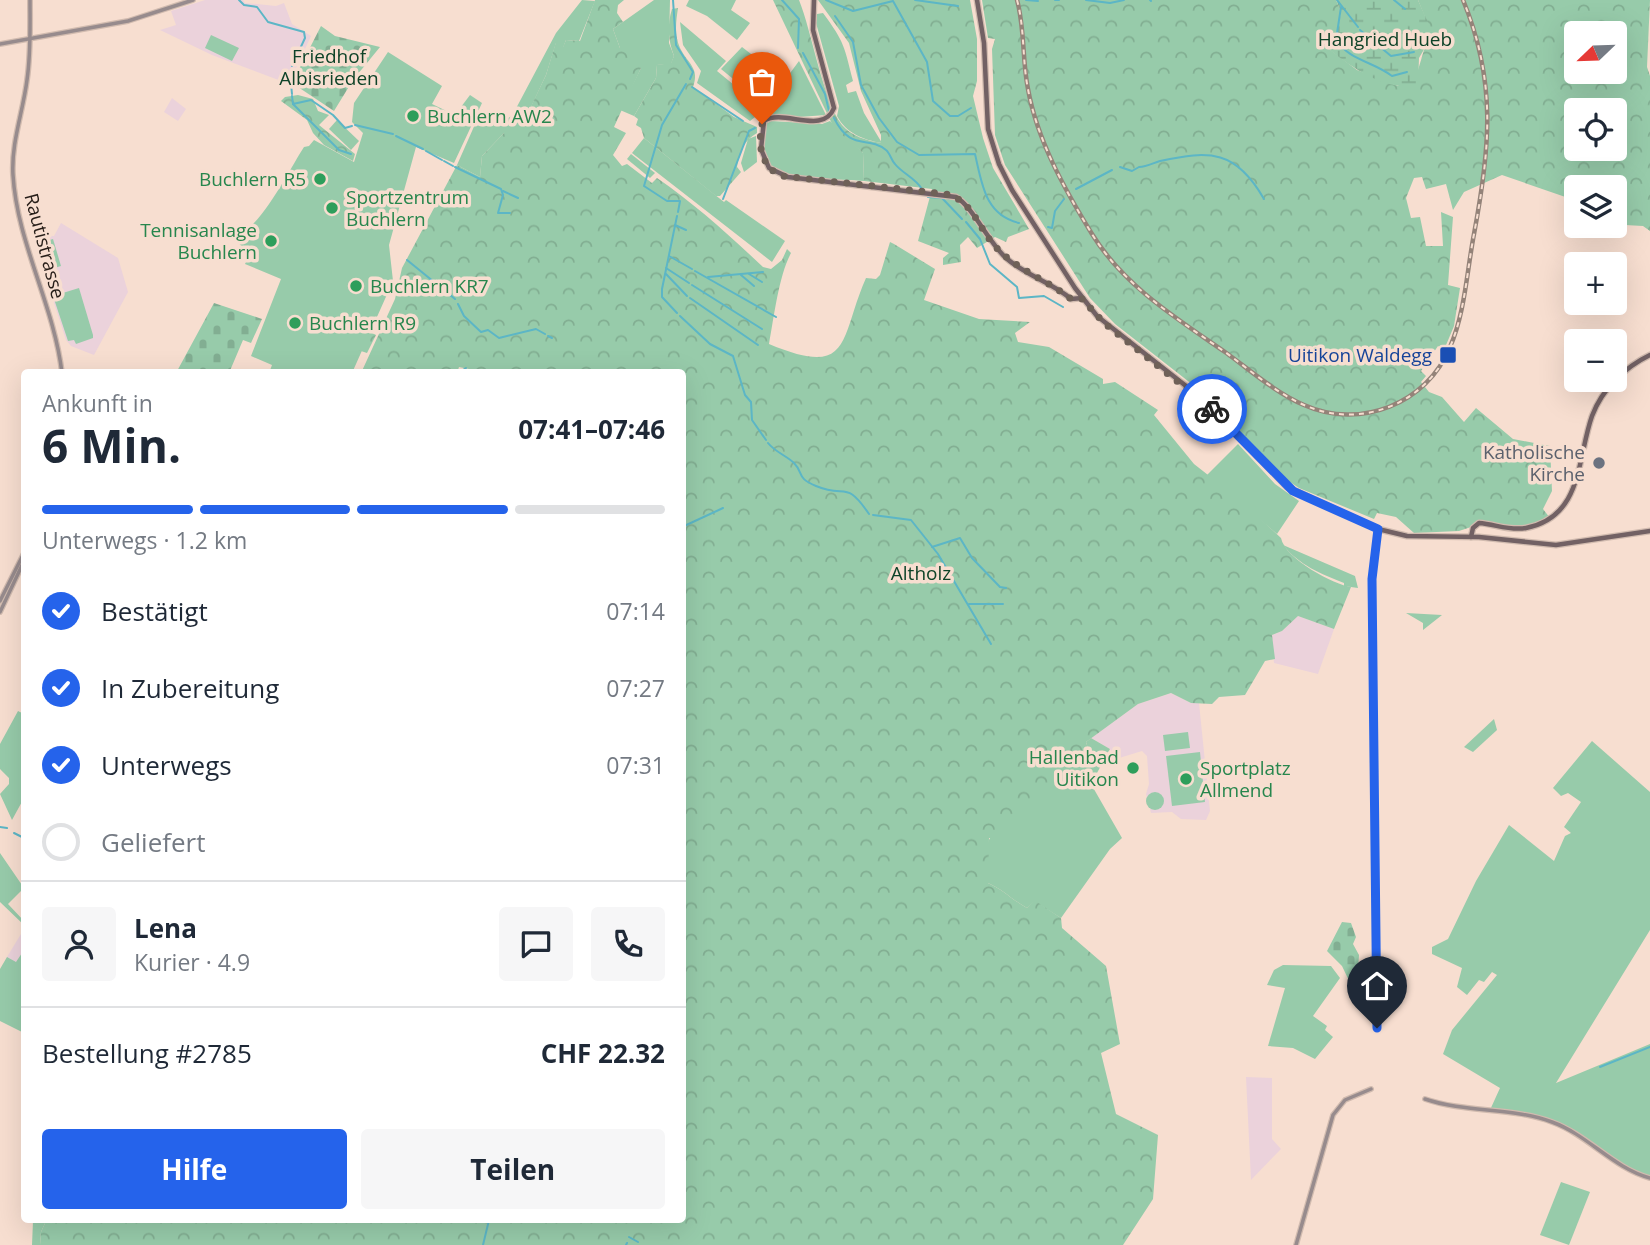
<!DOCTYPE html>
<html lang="de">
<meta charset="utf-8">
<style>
:root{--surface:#fff;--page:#f6f6f7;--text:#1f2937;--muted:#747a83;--line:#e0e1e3;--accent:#2563eb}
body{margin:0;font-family:"Open Sans",sans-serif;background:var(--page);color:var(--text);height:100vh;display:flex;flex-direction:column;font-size:26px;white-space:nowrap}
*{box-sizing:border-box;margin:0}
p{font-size:23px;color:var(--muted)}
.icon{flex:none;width:38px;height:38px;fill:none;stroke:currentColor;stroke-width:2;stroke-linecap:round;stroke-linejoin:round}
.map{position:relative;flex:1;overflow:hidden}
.sheet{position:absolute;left:21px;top:369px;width:665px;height:854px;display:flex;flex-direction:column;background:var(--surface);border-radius:7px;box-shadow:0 7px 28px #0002}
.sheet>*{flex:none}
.needle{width:46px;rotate:247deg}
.buttons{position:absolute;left:1564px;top:21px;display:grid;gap:14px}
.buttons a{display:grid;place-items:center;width:63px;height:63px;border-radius:7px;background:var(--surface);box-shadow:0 7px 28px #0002;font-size:35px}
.pin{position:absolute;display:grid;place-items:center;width:60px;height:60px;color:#fff;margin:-72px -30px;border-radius:50% 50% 50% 0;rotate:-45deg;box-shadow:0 0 7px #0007}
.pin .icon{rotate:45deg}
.courier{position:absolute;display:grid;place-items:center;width:70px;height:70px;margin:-35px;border:5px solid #2563eb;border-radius:50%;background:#fff;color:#222;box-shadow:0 2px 9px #0007}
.summary em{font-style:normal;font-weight:700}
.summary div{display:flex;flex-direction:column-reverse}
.summary{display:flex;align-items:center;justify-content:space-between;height:119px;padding:0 21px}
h1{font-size:46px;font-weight:700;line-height:52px}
.bar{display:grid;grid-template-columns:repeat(4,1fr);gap:10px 7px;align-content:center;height:84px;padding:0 21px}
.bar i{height:9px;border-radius:5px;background:var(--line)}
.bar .current{background:var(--accent)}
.bar p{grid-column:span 4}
.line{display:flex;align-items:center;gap:18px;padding:0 21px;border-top:2px solid var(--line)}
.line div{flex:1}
.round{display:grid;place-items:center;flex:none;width:74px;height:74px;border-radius:7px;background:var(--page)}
ol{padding:0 21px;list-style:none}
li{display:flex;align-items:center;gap:21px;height:77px}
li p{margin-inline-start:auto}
li .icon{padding:7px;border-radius:50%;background:var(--accent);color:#fff;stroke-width:4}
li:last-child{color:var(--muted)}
li i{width:38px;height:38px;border:4px solid var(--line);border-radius:50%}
.button{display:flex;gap:14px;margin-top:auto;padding:14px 21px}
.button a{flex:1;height:80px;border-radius:7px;background:var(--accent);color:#fff;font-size:28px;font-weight:700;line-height:80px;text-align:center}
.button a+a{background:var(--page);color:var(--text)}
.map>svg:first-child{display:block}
.education{fill:#ebd2db}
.green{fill:#97cbaa}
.forest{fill:url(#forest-crowns);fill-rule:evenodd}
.wetland{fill:url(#wetland-marsh)}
.cemetery{fill:url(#cemetery-stones)}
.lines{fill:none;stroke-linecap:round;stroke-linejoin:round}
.stream{stroke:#5cb6c6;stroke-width:2}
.tertiary-casing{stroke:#d1bbaf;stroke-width:6}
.secondary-casing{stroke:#d1bbaf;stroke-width:7}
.tertiary{stroke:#978b8d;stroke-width:3.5}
.secondary{stroke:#726164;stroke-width:4.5}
.rail-casing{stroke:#948379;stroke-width:4.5}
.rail{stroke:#f7ded0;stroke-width:2;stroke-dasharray:5;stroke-linecap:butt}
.done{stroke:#6f6158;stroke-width:7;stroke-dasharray:0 12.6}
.route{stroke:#2563eb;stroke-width:9}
.leisure-dot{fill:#2e9e5b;stroke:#f7ded0;stroke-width:2.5}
.transit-dot{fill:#1a4fb4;stroke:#f7ded0;stroke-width:2.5}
.worship-dot{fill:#6b7280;stroke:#f7ded0;stroke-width:2.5}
.labels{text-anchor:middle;stroke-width:7;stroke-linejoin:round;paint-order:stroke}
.park-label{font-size:19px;fill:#0e4328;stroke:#f7ded0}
.leisure-label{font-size:19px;fill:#27864d;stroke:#f7ded0;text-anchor:start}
.street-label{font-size:19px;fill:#261d18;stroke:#f7ded0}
.transit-label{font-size:19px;fill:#164399;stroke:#f7ded0;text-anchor:end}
.worship-label{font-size:19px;fill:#5b616d;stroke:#f7ded0;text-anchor:end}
</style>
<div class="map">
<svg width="1650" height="1245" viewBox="0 0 1650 1245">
<defs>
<pattern id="forest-crowns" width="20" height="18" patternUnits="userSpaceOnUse" patternTransform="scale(1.75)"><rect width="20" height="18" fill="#97cbaa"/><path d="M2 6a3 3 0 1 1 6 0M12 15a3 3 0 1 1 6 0" fill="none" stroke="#82ae92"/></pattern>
<pattern id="wetland-marsh" width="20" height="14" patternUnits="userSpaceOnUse" patternTransform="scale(1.75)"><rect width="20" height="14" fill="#97cbaa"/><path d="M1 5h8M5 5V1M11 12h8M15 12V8" fill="none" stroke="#82ae92"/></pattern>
<pattern id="cemetery-stones" width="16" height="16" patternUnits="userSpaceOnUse" patternTransform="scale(1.75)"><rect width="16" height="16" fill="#97cbaa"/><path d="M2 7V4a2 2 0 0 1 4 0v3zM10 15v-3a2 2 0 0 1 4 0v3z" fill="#82ae92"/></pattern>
</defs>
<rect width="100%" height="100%" fill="#f7ded0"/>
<g class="education">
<path d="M205 0H243L245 3 276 6 284 3 292 24 311 36 289 84 212 55 160 30 176 25 171 11Z"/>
<path d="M172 98 186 109 178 121 164 112Z"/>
<path d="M61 223 118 258 128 292 94 355 71 346 66 340 32 235 54 236Z"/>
<path d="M1298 616 1334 629 1318 674 1274 663 1272 635 1282 631Z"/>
<path d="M1171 693 1191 703H1199L1210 811 1206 820 1181 819 1172 812 1151 813 1146 794 1149 784 1147 756 1142 751 1116 759 1110 749 1091 738 1138 704Z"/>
<path d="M24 929V950L16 963 7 957Z"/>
<path d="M1246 1077 1272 1078V1139L1281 1149 1251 1180Z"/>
</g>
<g class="green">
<path d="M582 0 595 1 579 41 566 40 563 48 556 43 546 75 523 124 504 133 482 156 480 177 457 165 480 113 500 122 512 116 556 33Z"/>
<path d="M654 0H670L669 43 674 56 671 64 657 65 656 78 634 116 620 110 641 68 620 48 613 29Z"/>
<path d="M689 0H736L731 10 750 23 737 40 707 16 686 6Z"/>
<path d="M823 13C845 43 844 46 853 81L846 85 848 93 856 91 864 113 882 143C863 140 846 133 837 116L839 106 816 23 817 14Z"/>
<path d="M680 22 726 61 717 71 762 108 760 101 721 69 742 47 777 74 766 92 777 75 785 80 799 61 826 115 799 117 766 114 764 110 750 121 697 83 701 71 683 45Z"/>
<path d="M211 35 239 48 232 61 205 48Z"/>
<path d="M388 52 442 86 432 104 455 115 470 95 482 103 454 163 416 147 389 245 393 281 352 373H269L272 365 251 356 281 279 245 264 249 256 234 237C260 230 289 170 304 147L309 146 314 140 354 162 363 133 352 122 354 103Z"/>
<path d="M337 120 359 141 351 150 329 129Z"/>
<path d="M771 121 822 124 830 121 863 153 864 181C844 179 785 180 772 167 761 157 765 138 764 125Z"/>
<path d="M756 136 757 162 744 172 741 163 748 139Z"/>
<path d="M644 138 724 202 726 200 785 241 772 262 632 153Z"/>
<path d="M631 154 655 173 650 178 627 159Z"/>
<path d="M53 239 61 266 44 271 36 244Z"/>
<path d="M79 288 93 335V338L76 344 74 340 68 341 53 296Z"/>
<path d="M1238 444 1275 484 1299 501 1277 534 1207 475Z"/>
<path d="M1283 545 1355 576 1358 588 1344 586V583C1321 574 1299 565 1283 545Z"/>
<path d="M1406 613 1442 615 1423 630V623Z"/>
<path d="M18 711 24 714V798L12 820 0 794 9 784V778L0 769V744Z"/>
<path d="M1494 719 1497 730 1473 752 1464 747Z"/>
<path d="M1188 732 1190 748 1165 751 1163 735Z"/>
<path d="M1091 738 1110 749 1091 784 1122 838 1110 849 1061 918 1034 901 1027 908C1012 900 1004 890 988 883 988 871 984 850 989 840 997 821 1070 766 1090 755L1086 742Z"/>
<path d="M1592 741 1650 792V930L1556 1083 1650 1044V1178L1638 1175 1573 1132 1539 1118 1490 1110 1500 1088 1443 1054 1452 1030 1497 975 1492 972 1484 982 1479 980 1467 995 1457 987 1462 968 1432 954V947L1448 939 1476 881 1509 825 1554 861 1565 836 1571 833 1564 827 1581 802 1568 793 1561 796 1553 788Z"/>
<path d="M1200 752 1205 802 1172 806 1166 756Z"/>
<circle cx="1155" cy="801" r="9"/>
<path d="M0 853 24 888 8 904 24 921V925L0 902Z"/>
<path d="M24 950V1033L0 1021V969L7 957 16 962Z"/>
<path d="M1283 965 1331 966 1340 978 1313 1016 1327 1026 1325 1030 1333 1037 1315 1059 1293 1048 1268 1046 1285 988 1267 985 1274 970Z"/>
<path d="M1561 1182 1590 1192 1569 1245 1540 1235Z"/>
<path d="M33 1221H46L41 1232 40 1245H32Z"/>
</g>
<g class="forest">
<path d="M595 0H624L618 5 617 13 623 22 613 29 620 48 631 44 640 57 641 68 614 127 626 133 613 155 622 166 627 164 652 183 657 178C695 204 729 235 763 267L771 269 782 260 787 249 791 253C779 275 774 317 769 344 853 379 839 339 866 278L876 279 880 275 890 242 894 244 935 269 924 300 979 319 1030 322 1015 333 1018 342 1049 347 1103 379V384L1115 382 1158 410 1154 415 1194 464 1240 500 1281 538C1285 559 1335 585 1351 587L1334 629 1298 616 1282 631 1272 635 1275 659 1265 661 1245 695 1219 697 1212 704 1191 703 1171 693 1138 704 1086 742 1090 755 1015 813 1010 838H989L988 883C1004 890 1012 900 1027 908L1034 900 1061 918 1062 928 1106 966 1120 1044 1101 1053 1116 1114 1158 1135 1153 1199 1123 1245H40L41 1232 46 1221 53 1220H682V373H489L459 367 457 373H361L395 299 402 268 457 165 480 177 482 156 504 133 506 124 515 118 523 123 546 75 556 42 563 47 566 40 580 41Z"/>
<path d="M773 0H799C812 32 823 101 842 125 851 136 868 141 881 143V135L861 91 849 43 818 0H970L977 39V81L973 96 983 138 993 168 1029 229 1008 237 1006 242 995 237 977 248 968 237 960 245 961 262 943 265V258L949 253 918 241 932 189 864 181 863 153 834 128Z"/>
<path d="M982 0H1336L1341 12 1337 33 1317 40 1357 70 1398 86 1418 70 1424 50 1429 27 1418 0H1650L1647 67 1650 76V231L1643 226 1625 225 1615 215V187H1577V201L1502 175 1464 192 1453 210 1446 184 1426 189 1422 177 1414 178 1406 198 1411 218 1420 217 1426 246H1443L1441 212 1453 217 1448 285 1460 288 1454 326 1444 350 1438 346 1421 371 1426 376 1421 382 1429 392 1442 397 1464 422 1476 408 1513 439 1550 446 1552 491 1543 509 1550 518 1520 529 1483 523 1459 531 1414 533 1396 517 1377 513 1374 519 1299 488 1287 480 1202 392 1115 324 1090 298 1005 165 995 135 992 49 995 39 988 38ZM1577 33H1615V72H1577ZM1577 110H1615V149H1577Z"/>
<path d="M678 8C676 21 674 35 680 48 688 64 700 68 693 87L734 117 757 127V133C744 140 739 153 737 167L741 172 720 196H716L644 138 641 128 636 125 638 119 634 116 656 78 657 65 671 63 674 56C668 40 667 25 672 9Z"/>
<path d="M298 95 313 99 318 111 329 115 319 125 355 154 353 161 324 145 313 133 307 120 281 101 285 97Z"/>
<path d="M366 330 376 335 367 353 358 350Z"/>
</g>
<path class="wetland" d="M1336 0H1418L1433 34 1419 58 1418 86C1379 91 1345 62 1317 40L1337 32 1341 12Z"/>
<g class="cemetery">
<path d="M321 26 335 36 380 47 353 80 334 111 292 83Z"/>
<path d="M214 303 262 319 251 343 243 340 229 373H176Z"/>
<path d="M1342 922 1351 923 1356 937 1353 944 1359 955 1358 969H1354L1361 983 1352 987 1342 966 1327 951Z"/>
</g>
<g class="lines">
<g class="stream">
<path d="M239 0 244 5 257 7 268 22 304 32 305 38 292 66"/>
<path d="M673 0 676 45 693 72 690 79"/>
<path d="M782 0 799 19 798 48"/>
<path d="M826 0 853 11 893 1 927 62 933 101 950 116H958L971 108"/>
<path d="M915 0 958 6"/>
<path d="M1026 0 1038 1"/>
<path d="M1055 0H1059"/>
<path d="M1086 0 1110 3 1124 0"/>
<path d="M1150 0 1151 1"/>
<path d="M1337 0 1358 27"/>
<path d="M1394 0 1405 9"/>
<path d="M1341 7 1336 40C1349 60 1374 62 1392 76L1407 72"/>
<path d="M835 16 853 42 861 85 879 118 897 142 919 155 975 154C982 184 985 215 1019 223"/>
<path d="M1360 30 1391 56 1414 52"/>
<path d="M803 53 825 94 829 111"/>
<path d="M290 80 293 74"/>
<path d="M291 84 292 94"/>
<path d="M692 87 743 121"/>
<path d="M292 96 293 104 311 100 333 115 345 128 352 126"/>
<path d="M293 104 339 150 351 154"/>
<path d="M834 118C851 152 867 135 886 150 890 153 891 160 895 164 902 173 915 178 922 189"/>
<path d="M355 125 393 134"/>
<path d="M396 136 423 149"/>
<path d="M426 151 442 160"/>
<path d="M444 161 453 166"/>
<path d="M455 167 501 189 503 195 498 213H510"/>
<path d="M1120 167 1132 171 1139 167C1147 167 1153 163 1160 161 1210 150 1236 150 1264 199"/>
<path d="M1076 189 1112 170"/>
<path d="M503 191 518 198"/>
<path d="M928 197 942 198 962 219"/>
<path d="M723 199 749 131 755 128"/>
<path d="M678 212 680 201H667L644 186 662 125 686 84"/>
<path d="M966 222 980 239 990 264 1017 287 1019 298 1044 296 1063 307"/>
<path d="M675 225 686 230"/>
<path d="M1048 227 1052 228 1055 211 1064 199"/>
<path d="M669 256 692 269"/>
<path d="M407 260 455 299"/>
<path d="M666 268 689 283"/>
<path d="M695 271 776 317"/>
<path d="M666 274 687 296"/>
<path d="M749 274 762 282"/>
<path d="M741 275 754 286"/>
<path d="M708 277 763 272"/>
<path d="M692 285 762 329"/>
<path d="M690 298 758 345"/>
<path d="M458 304 464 316 481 332 488 330 499 338 536 329 545 334"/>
<path d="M677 313 662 297V289L677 216"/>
<path d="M680 316 710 344 733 356 745 395 751 402 752 420 766 440"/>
<path d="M548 336 552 338"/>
<path d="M458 373 466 368"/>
<path d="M768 443C775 452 787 456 794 463 804 473 796 478 816 486 847 499 845 479 869 514"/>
<path d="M873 515 911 520 938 554 991 644"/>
<path d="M682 527 723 508"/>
<path d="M932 547 960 538 972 558 1000 587 1006 588"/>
<path d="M969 604H1003"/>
<path d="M0 827 7 828"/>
<path d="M14 833 24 838"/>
<path d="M1600 1067 1650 1047"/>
<path d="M629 1237 638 1242"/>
<path d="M483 1245 489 1220"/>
<path d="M626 1245 627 1243"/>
</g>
<defs>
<g id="tertiary">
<path d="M30 0C30 27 31 53 27 80 23 112 11 143 13 175 17 243 54 305 62 373"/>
<path d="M0 44 128 21 193 0"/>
<path d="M0 601 24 553"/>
<path d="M0 612 24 561"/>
<path d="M1377 1028 1372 609 1373 567 1378 529"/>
<path d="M1425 1099C1466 1113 1512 1107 1552 1122 1588 1135 1613 1168 1650 1178"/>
<path d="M1296 1245 1333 1115 1345 1100 1371 1089"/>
</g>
<g id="secondary">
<path d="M814 0 813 30 834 108C823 136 783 108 764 121L761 149 769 168 788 177 956 197C972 206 988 241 1005 257 1024 275 1051 282 1071 299L1082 298"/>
<path d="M977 0 984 43 988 129 999 164 1012 190 1075 288 1097 316 1200 397 1287 487 1378 529 1407 536 1479 537 1556 545 1650 531"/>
<path d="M1471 537 1473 528 1479 523C1495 524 1509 531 1526 528 1583 517 1577 458 1592 416 1602 389 1625 367 1650 355"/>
</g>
</defs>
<use href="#tertiary" class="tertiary-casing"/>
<use href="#secondary" class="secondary-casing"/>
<use href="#tertiary" class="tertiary"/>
<use href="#secondary" class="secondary"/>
<defs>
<path id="rail" d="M1017 0C1025 29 1022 60 1028 89 1037 140 1065 190 1092 234 1124 286 1176 318 1225 352 1250 370 1276 393 1304 405 1360 430 1427 404 1450 347 1465 313 1467 270 1474 234 1490 149 1497 82 1463 0"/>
</defs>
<use href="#rail" class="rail-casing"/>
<use href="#rail" class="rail"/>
</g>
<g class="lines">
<path class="done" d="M762 124C758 144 760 167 782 176L946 194C971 199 979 228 994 245 1016 270 1046 279 1071 299H1082L1104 323 1212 409"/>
<path class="route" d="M1212 409 1293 491 1378 529 1372 579 1377 1028"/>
</g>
<g class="leisure-dot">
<circle cx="413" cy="116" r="7"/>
<circle cx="320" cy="179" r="7"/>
<circle cx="332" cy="208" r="7"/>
<circle cx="271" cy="241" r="7"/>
<circle cx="356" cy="286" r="7"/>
<circle cx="295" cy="323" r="7"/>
<circle cx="1133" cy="768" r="7"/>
<circle cx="1186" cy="779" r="7"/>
</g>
<rect class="transit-dot" x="1439" y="346" width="18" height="18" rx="3.5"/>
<circle class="worship-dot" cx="1599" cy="463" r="7"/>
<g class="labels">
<g class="park-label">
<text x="1385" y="46">Hangried Hueb</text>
<text x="329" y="63">Friedhof<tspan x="329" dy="22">Albisrieden</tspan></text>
<text x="921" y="580">Altholz</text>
</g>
<g class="leisure-label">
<text x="427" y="123">Buchlern AW2</text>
<text x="306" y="186" text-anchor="end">Buchlern R5</text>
<text x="346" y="204">Sportzentrum<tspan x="346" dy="22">Buchlern</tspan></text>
<text x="257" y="237" text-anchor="end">Tennisanlage<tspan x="257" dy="22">Buchlern</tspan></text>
<text x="370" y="293">Buchlern KR7</text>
<text x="309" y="330">Buchlern R9</text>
<text x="1119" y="764" text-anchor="end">Hallenbad<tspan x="1119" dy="22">Uitikon</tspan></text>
<text x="1200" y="775">Sportplatz<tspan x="1200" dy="22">Allmend</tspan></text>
</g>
<g class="street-label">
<text transform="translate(45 246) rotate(75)" y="7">Rautistrasse</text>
</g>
<g class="transit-label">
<text x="1432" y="362">Uitikon Waldegg</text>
</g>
<g class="worship-label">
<text x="1585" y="459">Katholische<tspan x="1585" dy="22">Kirche</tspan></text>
</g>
</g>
</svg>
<div class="buttons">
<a><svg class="needle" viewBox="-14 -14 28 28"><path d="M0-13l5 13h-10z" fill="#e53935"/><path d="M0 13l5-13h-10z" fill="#747a83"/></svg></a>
<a><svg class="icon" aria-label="locate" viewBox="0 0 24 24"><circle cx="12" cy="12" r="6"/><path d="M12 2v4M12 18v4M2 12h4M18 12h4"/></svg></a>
<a><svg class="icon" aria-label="layers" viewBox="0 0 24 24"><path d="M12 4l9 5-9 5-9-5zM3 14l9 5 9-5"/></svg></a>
<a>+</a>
<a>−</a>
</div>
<div class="pin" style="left:762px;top:124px;background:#ea580c"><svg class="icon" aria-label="bag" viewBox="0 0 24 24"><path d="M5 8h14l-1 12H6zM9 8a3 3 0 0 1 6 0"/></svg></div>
<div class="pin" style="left:1377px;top:1028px;background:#1f2937"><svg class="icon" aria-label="home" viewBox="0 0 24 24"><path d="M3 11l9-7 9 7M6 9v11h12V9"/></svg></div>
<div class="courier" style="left:1212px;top:409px"><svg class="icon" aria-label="bike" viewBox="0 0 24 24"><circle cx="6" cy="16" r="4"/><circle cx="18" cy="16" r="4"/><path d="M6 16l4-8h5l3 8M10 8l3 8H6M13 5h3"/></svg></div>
<section class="sheet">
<div class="summary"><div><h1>6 Min.</h1><p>Ankunft in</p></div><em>07:41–07:46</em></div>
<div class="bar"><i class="current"></i><i class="current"></i><i class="current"></i><i></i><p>Unterwegs · 1.2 km</p></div>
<ol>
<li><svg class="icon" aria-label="check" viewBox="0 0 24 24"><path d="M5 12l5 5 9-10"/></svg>Bestätigt<p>07:14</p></li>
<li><svg class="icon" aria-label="check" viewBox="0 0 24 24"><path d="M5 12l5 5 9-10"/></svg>In Zubereitung<p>07:27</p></li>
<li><svg class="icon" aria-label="check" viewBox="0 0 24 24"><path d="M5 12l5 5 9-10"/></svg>Unterwegs<p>07:31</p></li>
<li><i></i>Geliefert</li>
</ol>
<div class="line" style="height:126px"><a class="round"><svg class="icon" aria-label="person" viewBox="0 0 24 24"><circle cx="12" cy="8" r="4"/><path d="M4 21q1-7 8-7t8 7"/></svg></a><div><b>Lena</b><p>Kurier · 4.9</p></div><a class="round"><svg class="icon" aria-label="chat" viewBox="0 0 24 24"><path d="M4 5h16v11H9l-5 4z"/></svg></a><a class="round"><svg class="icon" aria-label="phone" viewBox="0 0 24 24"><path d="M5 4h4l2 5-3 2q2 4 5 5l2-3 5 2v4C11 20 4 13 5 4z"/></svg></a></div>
<div class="line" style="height:91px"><div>Bestellung #2785</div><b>CHF 22.32</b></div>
<div class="button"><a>Hilfe</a><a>Teilen</a></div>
</section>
</div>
